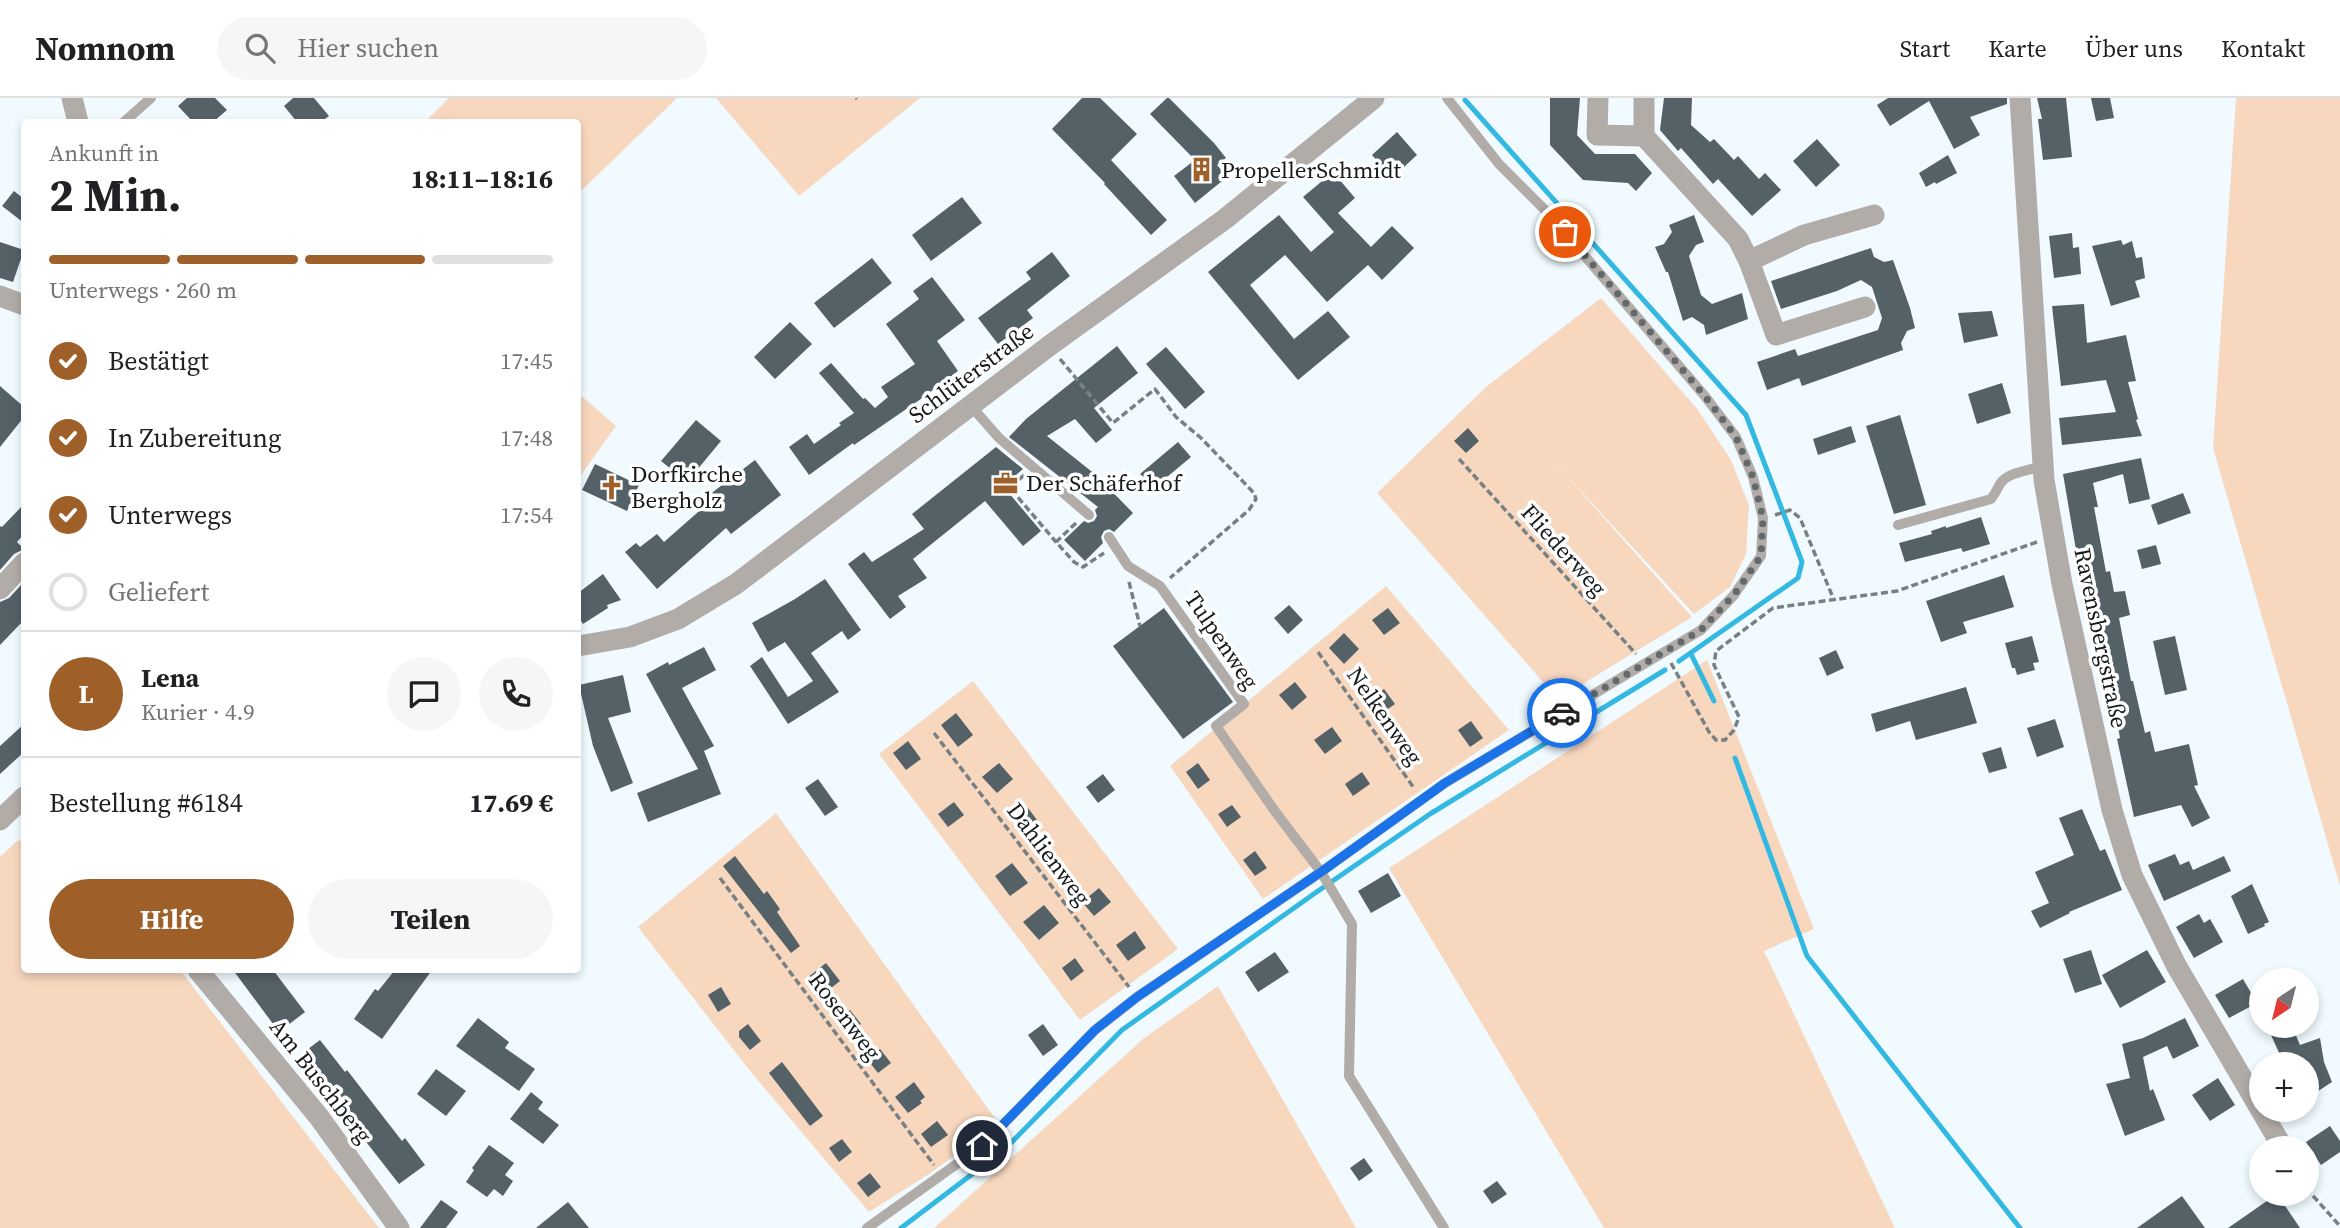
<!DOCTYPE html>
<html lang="de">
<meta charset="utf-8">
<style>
:root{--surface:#fff;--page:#f6f6f6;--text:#202124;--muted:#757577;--line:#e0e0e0;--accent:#9f5f29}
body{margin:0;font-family:"Source Serif 4",serif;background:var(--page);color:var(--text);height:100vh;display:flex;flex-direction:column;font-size:26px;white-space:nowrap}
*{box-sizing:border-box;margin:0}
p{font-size:23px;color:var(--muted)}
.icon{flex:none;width:38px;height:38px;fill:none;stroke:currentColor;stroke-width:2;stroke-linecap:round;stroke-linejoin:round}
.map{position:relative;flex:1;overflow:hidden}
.sheet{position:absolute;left:21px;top:21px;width:560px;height:854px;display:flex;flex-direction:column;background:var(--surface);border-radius:7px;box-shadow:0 4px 10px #0003}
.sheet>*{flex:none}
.needle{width:46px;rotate:215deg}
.buttons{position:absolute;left:2249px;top:870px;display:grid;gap:14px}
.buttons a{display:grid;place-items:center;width:70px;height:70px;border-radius:50%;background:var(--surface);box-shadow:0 4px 10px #0003;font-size:35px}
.pin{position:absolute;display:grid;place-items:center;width:60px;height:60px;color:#fff;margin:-30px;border:4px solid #fff;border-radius:50%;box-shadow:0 2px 7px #0007}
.courier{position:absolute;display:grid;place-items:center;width:70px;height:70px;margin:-35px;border:5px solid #1a73e8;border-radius:50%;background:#fff;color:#222;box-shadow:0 2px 9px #0007}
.overview em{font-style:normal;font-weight:700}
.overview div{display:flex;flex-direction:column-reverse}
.overview{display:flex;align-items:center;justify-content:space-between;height:119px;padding:0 28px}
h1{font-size:46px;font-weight:700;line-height:52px}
.bar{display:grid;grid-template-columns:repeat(4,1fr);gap:10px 7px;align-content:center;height:84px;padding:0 28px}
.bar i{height:9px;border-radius:5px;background:var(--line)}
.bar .selected{background:var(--accent)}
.bar p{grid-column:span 4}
.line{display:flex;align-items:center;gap:18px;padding:0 28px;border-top:2px solid var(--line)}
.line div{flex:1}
.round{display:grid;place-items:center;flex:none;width:74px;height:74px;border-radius:37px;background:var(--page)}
ol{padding:0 28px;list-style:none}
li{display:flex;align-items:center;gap:21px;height:77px}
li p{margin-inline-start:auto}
li .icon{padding:7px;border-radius:50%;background:var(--accent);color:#fff;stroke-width:4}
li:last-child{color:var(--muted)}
li i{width:38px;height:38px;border:4px solid var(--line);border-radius:50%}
.button{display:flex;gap:14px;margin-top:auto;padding:14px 28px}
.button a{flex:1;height:80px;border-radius:42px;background:var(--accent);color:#fff;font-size:28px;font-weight:700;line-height:80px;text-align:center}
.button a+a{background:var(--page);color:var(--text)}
header{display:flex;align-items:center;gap:42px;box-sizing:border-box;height:98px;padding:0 35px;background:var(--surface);border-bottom:2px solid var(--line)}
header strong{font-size:33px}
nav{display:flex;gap:38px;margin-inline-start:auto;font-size:24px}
.search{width:490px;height:63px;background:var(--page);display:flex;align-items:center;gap:18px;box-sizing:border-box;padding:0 24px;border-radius:38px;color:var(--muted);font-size:26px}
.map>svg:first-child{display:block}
.green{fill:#f8d7bf}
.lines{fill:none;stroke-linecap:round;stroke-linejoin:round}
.stream{stroke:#33b8e2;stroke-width:5}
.building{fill:#546167}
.path{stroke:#788083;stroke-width:3.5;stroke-dasharray:7 3.5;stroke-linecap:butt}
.lane{stroke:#b2aca8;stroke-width:10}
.street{stroke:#b2aca8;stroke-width:21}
.done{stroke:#62696c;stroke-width:7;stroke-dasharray:0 12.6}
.route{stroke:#1a73e8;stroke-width:9}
.labels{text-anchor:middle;stroke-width:7;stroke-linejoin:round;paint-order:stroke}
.poi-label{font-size:23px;fill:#151b1d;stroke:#fff;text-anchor:start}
.street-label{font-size:23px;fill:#151b1d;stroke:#fff}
</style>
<header>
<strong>Nomnom</strong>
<div class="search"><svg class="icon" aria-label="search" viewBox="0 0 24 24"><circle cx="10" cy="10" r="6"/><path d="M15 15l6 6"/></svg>Hier suchen</div>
<nav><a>Start</a><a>Karte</a><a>Über uns</a><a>Kontakt</a></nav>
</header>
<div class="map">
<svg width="2340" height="1130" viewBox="0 0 2340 1130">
<rect width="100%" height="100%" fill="#f1fbff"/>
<g class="green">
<path d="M449 0H677L578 96V24H425Z"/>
<path d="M716 0H920L799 98Z"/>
<path d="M2236 0H2340V788L2213 350Z"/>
<path d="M1601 200 1698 312 1731 362 1749 407 1746 456 1730 489 1694 516 1556 366 1692 519 1558 601 1377 395 1486 289Z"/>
<path d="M578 295 616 328 578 381Z"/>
<path d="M1386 488 1509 632 1263 801 1170 668Z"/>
<path d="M1707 562 1814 831 1764 853 1895 1130H1604L1389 770Z"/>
<path d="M973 583 1178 851 1080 922 879 656Z"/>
<path d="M776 715 999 1026 929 1076 869 1114 750 973 638 829Z"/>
<path d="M24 742V872H180L379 1130H0V759L17 743Z"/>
<path d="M1218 888 1356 1130H934L1143 941Z"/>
</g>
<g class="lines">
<g class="stream">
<path d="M1465 2 1746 317 1802 464 1798 480 1679 563"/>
<path d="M1691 556 1714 603"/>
<path d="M1735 660 1807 858 2020 1130"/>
<path d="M901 1130 1004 1052 1122 932 1318 793 1430 716 1665 572"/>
</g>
</g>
<g class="building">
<path d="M187 0H215L227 12 213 24H193L178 8Z"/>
<path d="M293 0H314L329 18 321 24H297L284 8Z"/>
<path d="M1082 0H1100L1137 36 1111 62 1167 122 1151 137 1104 86 1105 85 1052 31Z"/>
<path d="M1167 0H1169L1214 45 1226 60 1217 67 1227 79 1195 105 1174 78 1195 62 1150 16Z"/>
<path d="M1550 0H1580L1577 37 1595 56H1635L1652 75 1636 93 1628 85 1583 82 1550 47Z"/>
<path d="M1664 0H1692L1691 27 1710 44 1714 41 1734 62 1738 58 1759 81 1765 75 1781 92 1752 118 1718 81 1713 86 1681 50 1678 53 1660 32Z"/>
<path d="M1888 0H2007V6L1970 19 1980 37 1954 51 1929 3 1890 28 1877 7Z"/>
<path d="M2037 0H2066L2072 59 2043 62 2038 21H2042Z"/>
<path d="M2091 0H2110L2114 20 2096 23Z"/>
<path d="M1397 34 1417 57 1392 80 1372 57Z"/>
<path d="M1817 41 1840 67 1816 89 1793 63Z"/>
<path d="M1948 57 1957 75 1936 86 1935 84 1926 89 1919 75Z"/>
<path d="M1333 74 1355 100 1338 115 1371 149 1392 128 1414 150 1382 182 1368 167 1327 204 1285 157 1250 187 1294 241 1328 213 1350 239 1298 282 1208 174 1279 117 1311 154 1334 134 1303 99Z"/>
<path d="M14 93 24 101V125L2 108Z"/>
<path d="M962 99 982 125 931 163 912 137Z"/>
<path d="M1694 117 1704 144 1696 147 1689 158 1701 197 1712 206 1742 195 1748 221 1706 237 1704 227 1692 219 1683 223 1668 174H1666L1655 149 1664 146 1672 134 1669 127Z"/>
<path d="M2072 135 2073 150 2079 149 2081 176 2054 180 2049 138Z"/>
<path d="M2121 142 2123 147 2132 143 2136 160 2142 159 2145 180 2135 183 2140 199 2111 208 2092 148Z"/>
<path d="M0 144 24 152 13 184 0 180Z"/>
<path d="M1871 150 1874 159 1884 164 1893 162 1910 210 1915 230 1907 233 1901 245 1903 252 1802 288 1799 280 1767 292 1757 264 1795 251 1798 258 1878 232 1882 220 1872 189 1861 182 1837 193 1781 211 1771 183Z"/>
<path d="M1052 154 1070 178 1027 212 1033 220 998 246 978 220 1031 181 1026 174Z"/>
<path d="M872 160 892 185 834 230 814 205Z"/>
<path d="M932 179 965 222 937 243 958 273 918 303 854 347 853 345 809 377 789 349 807 336 814 346 841 327 839 325 854 315 819 275 831 265 863 301 865 300 875 310 888 299 881 289 915 266 886 226 919 201 913 193Z"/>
<path d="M2084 206 2087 245 2126 237 2136 283 2128 284 2138 321 2136 322 2142 338 2062 347 2059 320 2116 314 2106 282 2061 288 2052 208Z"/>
<path d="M1992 213 1998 238 1964 245 1958 215Z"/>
<path d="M790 224 812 246 775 281 754 259Z"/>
<path d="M1117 248 1138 275 1094 310 1112 332 1096 345 1075 321 1047 338 1096 377 1133 415 1114 434 1109 431 1104 433 1101 439 1103 445 1085 463 1064 442 1084 423 1088 425 1094 423 1097 418 1095 412 1098 409 1009 339 1026 321Z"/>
<path d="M1166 249 1205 294 1185 311 1146 266Z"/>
<path d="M2002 285 2011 315 1977 326 1968 296Z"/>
<path d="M0 288 24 309V319L0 349Z"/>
<path d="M1900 317 1926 407 1894 416 1866 328Z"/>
<path d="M696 322 721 343 687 384 661 363Z"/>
<path d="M1851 328 1856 344 1818 357 1813 341Z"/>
<path d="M1468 330 1479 343 1466 355 1454 343Z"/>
<path d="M1178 344 1191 359 1155 389 1140 376Z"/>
<path d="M996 349 1023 371 1003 388 1041 433 1023 448 985 403 913 461 927 480 898 498 906 509 890 521 848 466 864 454 872 464 924 431 912 416Z"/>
<path d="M2141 360 2150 401 2129 406 2123 376 2093 385 2098 409H2094L2106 474 2110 473 2114 494 2125 493 2130 517 2119 520 2131 583H2133L2145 635 2150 633 2155 654 2189 646 2198 687 2194 688 2210 720 2192 729 2181 707 2134 719 2117 641 2120 640 2095 504 2083 457 2077 458 2063 376Z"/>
<path d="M755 362 781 397 731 436 726 430 657 491 625 454 636 445 640 449 657 436 664 444 706 407 705 400Z"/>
<path d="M595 366 639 387 627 413 582 392Z"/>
<path d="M2183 395 2191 415 2158 427 2151 407Z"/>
<path d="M24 406V436L17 444 24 451 14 456 0 472V428L2 429Z"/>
<path d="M1981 419 1990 446 1963 454 1961 450 1905 464 1899 445 1932 436 1931 433 1946 428V430Z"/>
<path d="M2156 447 2161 466 2142 471 2137 452Z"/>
<path d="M603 476 621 502 607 507 608 510 583 526 578 518V495Z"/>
<path d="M2004 477 2014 509 1963 524 1967 535 1941 544 1926 503Z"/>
<path d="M825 481 861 532 848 542 842 533 811 555 839 594 788 626 750 568 762 559 788 599 813 583 785 544 768 554 752 525 795 501Z"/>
<path d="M22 486 24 488V522L0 547V504L9 500Z"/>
<path d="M1289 507 1303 522 1288 536 1274 520Z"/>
<path d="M1164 510 1233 604 1183 641 1113 548Z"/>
<path d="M1388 510 1400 525 1384 537 1372 522Z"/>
<path d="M1344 535 1359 551 1344 566 1329 550Z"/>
<path d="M2032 538 2039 564 2033 565 2035 572 2017 577 2015 570H2012L2005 545Z"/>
<path d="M2175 538 2187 592 2165 597 2153 543Z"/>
<path d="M704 549 716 572 682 590 714 648 704 653 721 696 648 724 637 695 698 671 646 576 668 564 669 567Z"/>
<path d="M1836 552 1844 570 1827 578 1819 560Z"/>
<path d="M623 577 631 614 608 620 633 685 611 694 593 648 579 587Z"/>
<path d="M1295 584 1307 599 1292 612 1279 597Z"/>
<path d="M1966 589 1977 625 1916 642 1910 623 1876 634 1871 616Z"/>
<path d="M1384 591 1395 606 1378 618 1367 603Z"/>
<path d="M956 615 973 637 958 649 941 627Z"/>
<path d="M2055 621 2064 649 2037 659 2027 630Z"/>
<path d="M1471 623 1483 640 1470 649 1458 632Z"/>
<path d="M24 626V654L0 676V648Z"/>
<path d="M1332 629 1342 643 1325 656 1314 642Z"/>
<path d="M908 643 921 661 906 672 893 655Z"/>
<path d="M2001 649 2007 670 1989 675 1982 655Z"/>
<path d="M999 665 1013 681 997 695 982 679Z"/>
<path d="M1198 665 1210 682 1198 691 1186 674Z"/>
<path d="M1362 674 1370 686 1353 698 1345 686Z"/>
<path d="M1103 676 1115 692 1098 705 1086 689Z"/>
<path d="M818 681 838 709 825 718 805 690Z"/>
<path d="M954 704 964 717 948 729 938 716Z"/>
<path d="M1232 707 1241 719 1227 729 1218 716Z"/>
<path d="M1028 710 1040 726 1027 735 1015 720Z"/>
<path d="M2082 711 2100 753 2105 751 2122 792 2069 814 2070 815 2040 830 2031 813 2049 805 2035 774 2074 757 2059 720Z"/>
<path d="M1255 753 1267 770 1255 778 1243 762Z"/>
<path d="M2175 756 2180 767 2189 763 2193 772 2224 758 2231 773 2164 803 2148 767Z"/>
<path d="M735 758 764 796 767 793 780 811 777 814 800 848 791 855 723 768Z"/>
<path d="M1012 765 1028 785 1010 798 995 778Z"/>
<path d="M1388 775 1401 798 1371 815 1358 793Z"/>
<path d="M2252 786 2269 824 2264 826 2265 828 2248 836 2231 798Z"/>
<path d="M1099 790 1111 804 1094 818 1082 804Z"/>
<path d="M1044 807 1059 825 1039 842 1023 824Z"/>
<path d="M2199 816 2204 825 2210 821 2223 844 2194 860 2176 829Z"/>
<path d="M1135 833 1146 850 1128 863 1116 847Z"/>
<path d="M2091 852 2102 886 2075 895 2063 861Z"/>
<path d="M2147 852 2166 884 2120 910 2102 877Z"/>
<path d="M1275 854 1289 874 1258 894 1245 874Z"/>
<path d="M1075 860 1084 873 1071 883 1062 870Z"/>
<path d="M826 865 840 883 821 898 807 880Z"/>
<path d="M233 872H273L305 914 279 934Z"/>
<path d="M395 872H432L382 941 354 921 375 891 378 893Z"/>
<path d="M2243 881 2257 905 2229 920 2215 897Z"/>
<path d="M721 889 731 906 718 914 708 897Z"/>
<path d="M850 912 861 926 849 936 838 922Z"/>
<path d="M478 920 509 944 505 950 535 971 519 993 456 948Z"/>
<path d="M2185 920 2199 948 2173 961 2167 948 2143 959 2150 993 2153 991 2165 1022 2125 1038 2106 986 2130 980 2122 946 2143 940Z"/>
<path d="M748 926 761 943 750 952 739 939V933Z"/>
<path d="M1043 926 1058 947 1043 958 1028 937Z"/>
<path d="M2267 928H2292L2300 947 2320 940 2324 964 2332 984 2306 1001V966H2284Z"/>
<path d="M320 942 345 974 347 972 402 1043 405 1040 425 1067 399 1086 342 1013 315 981 313 983 296 960Z"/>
<path d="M880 951 891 965 878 975 867 961Z"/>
<path d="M782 964 823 1018 810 1028 769 975Z"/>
<path d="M436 971 466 993 446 1018 417 996Z"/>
<path d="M2218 980 2235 1007 2210 1023 2192 997Z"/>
<path d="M914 984 925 999 920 1003 922 1005 908 1015 895 999Z"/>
<path d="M531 994 543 1004 538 1011 559 1027 543 1046 510 1021Z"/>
<path d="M937 1023 948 1037 931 1049 921 1036Z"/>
<path d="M2330 1028 2340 1043V1054L2321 1067 2306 1044Z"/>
<path d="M842 1041 852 1054 839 1064 829 1050Z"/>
<path d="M489 1047 514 1065 505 1077 513 1083 503 1098 494 1091 487 1099 466 1084 474 1072 472 1070Z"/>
<path d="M1364 1060 1373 1073 1359 1083 1350 1070Z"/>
<path d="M870 1075 881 1089 868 1099 857 1085Z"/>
<path d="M1497 1083 1507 1096 1492 1106 1483 1093Z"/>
<path d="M2277 1096 2300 1130H2228Z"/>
<path d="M2182 1098 2205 1130H2137Z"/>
<path d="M441 1102 458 1114 446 1130H420Z"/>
<path d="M568 1104 589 1130H536Z"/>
</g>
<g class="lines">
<g class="path">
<path d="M856 0 857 1"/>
<path d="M1060 261 1113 325 1155 291 1176 319 1201 340 1254 395 1256 401 1249 412 1170 480"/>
<path d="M1459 361 1636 556"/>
<path d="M1024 377 1010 390 1056 444"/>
<path d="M1775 417 1790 412 1800 420 1834 502"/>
<path d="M1076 425 1056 444 1074 464 1083 469 1104 455"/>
<path d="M1129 484 1140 528"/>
<path d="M1318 554 1414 690"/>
<path d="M1671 565 1709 634 1716 642H1725L1734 632 1739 619 1714 567 1716 553 1773 510 1897 493 2037 444"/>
<path d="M934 635 1129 889"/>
<path d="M720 780 934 1067"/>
<path d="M2306 1090 2340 1128"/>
</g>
<g class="lane">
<path d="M124 24 151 0"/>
<path d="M971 308 999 340 1089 417"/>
<path d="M1898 427 1991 401C1995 396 1997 391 2000 386 2007 374 2031 372 2043 368"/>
<path d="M1109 439 1128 468 1160 488 1244 606 1216 628 1274 712 1321 774 1352 826 1349 978 1444 1130"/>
<path d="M867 1130 982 1048 1095 932 1137 899 1321 774 1445 685 1701 532 1734 497 1761 458 1763 420 1753 379 1736 339 1704 297 1547 114 1499 66 1447 0"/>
</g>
<g class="street">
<path d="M72 0 78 24"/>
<path d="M1598 0 1597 37 1644 38"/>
<path d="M1644 0V38L1738 141 1749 163 1776 237 1865 209"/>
<path d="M2020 0 2044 382 2062 486 2112 712 2132 777 2176 867 2283 1050"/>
<path d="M1749 163 1804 137 1874 117"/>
<path d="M0 198 24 207"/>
<path d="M0 491 24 465"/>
<path d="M578 548 630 539 678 521 736 486 1049 248 1225 121 1374 0"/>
<path d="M0 722 24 699"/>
<path d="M198 872 319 1019 399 1130"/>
</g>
</g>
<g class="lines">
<path class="done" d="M1562 615 1701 532 1734 497 1761 458 1763 420 1753 379 1736 339 1704 297 1565 134"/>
<path class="route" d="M982 1048 1095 932 1137 899 1321 774 1445 685 1562 615"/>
</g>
<defs>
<symbol id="building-bare" viewBox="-9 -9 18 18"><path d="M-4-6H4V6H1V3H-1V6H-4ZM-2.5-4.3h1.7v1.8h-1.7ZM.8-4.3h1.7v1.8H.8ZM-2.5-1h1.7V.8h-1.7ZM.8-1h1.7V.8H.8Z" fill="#9f5f29" stroke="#fff" stroke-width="2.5" paint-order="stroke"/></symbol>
<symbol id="office-bare" viewBox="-9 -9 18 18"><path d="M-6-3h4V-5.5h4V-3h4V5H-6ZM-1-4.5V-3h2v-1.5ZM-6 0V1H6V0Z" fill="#9f5f29" stroke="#fff" stroke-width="2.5" paint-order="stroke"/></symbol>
<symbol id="church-bare" viewBox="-9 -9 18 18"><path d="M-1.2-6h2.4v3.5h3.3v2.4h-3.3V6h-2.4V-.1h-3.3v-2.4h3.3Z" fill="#9f5f29" stroke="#fff" stroke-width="2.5" paint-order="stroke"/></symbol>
</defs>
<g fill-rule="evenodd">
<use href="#building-bare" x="1184" y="54" width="35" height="35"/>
<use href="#office-bare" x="988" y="368" width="35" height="35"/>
<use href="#church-bare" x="594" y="372" width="35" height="35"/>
</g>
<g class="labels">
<g class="poi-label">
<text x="1221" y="80">PropellerSchmidt</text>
<text x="631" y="384">Dorfkirche<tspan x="631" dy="26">Bergholz</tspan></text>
<text x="1026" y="393">Der Schäferhof</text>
</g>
<g class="street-label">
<text transform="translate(971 275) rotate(-37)" y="8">Schlüterstraße</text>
<text transform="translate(1564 452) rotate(48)" y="8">Fliederweg</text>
<text transform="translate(2101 540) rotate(78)" y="8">Ravensbergstraße</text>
<text transform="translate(1222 542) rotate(56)" y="8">Tulpenweg</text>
<text transform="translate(1385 618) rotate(55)" y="8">Nelkenweg</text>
<text transform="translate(1049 756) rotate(53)" y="8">Dahlienweg</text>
<text transform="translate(845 918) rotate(53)" y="8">Rosenweg</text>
<text transform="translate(321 983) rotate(52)" y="8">Am Buschberg</text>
</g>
</g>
</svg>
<div class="buttons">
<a><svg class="needle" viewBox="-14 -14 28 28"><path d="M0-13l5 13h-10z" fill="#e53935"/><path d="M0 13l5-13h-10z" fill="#757577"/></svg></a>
<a>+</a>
<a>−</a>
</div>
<div class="pin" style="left:1565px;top:134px;background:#ea580c"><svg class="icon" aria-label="bag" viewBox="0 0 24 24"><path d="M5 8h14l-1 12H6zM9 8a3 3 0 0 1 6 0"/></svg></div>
<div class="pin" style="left:982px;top:1048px;background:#1f2937"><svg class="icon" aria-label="home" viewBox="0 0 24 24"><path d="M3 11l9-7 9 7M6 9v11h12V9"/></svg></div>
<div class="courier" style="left:1562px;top:615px"><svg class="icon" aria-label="car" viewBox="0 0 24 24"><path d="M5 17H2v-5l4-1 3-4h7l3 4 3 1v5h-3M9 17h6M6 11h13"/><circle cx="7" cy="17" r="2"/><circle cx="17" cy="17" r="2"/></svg></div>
<section class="sheet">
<div class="overview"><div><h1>2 Min.</h1><p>Ankunft in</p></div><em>18:11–18:16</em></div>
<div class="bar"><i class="selected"></i><i class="selected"></i><i class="selected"></i><i></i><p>Unterwegs · 260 m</p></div>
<ol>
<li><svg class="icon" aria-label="check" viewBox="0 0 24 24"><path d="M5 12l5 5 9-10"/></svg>Bestätigt<p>17:45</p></li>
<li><svg class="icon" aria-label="check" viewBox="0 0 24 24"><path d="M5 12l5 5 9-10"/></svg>In Zubereitung<p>17:48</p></li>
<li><svg class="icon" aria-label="check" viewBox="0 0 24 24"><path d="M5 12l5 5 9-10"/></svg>Unterwegs<p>17:54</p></li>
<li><i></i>Geliefert</li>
</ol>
<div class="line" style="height:126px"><b class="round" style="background:var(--accent);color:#fff">L</b><div><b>Lena</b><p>Kurier · 4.9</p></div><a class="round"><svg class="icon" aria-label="chat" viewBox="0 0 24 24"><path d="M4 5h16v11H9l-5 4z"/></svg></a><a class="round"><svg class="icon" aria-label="phone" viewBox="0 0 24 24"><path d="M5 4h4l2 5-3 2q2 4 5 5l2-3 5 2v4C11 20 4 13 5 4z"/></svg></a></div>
<div class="line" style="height:91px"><div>Bestellung #6184</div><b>17.69 €</b></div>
<div class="button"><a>Hilfe</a><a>Teilen</a></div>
</section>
</div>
